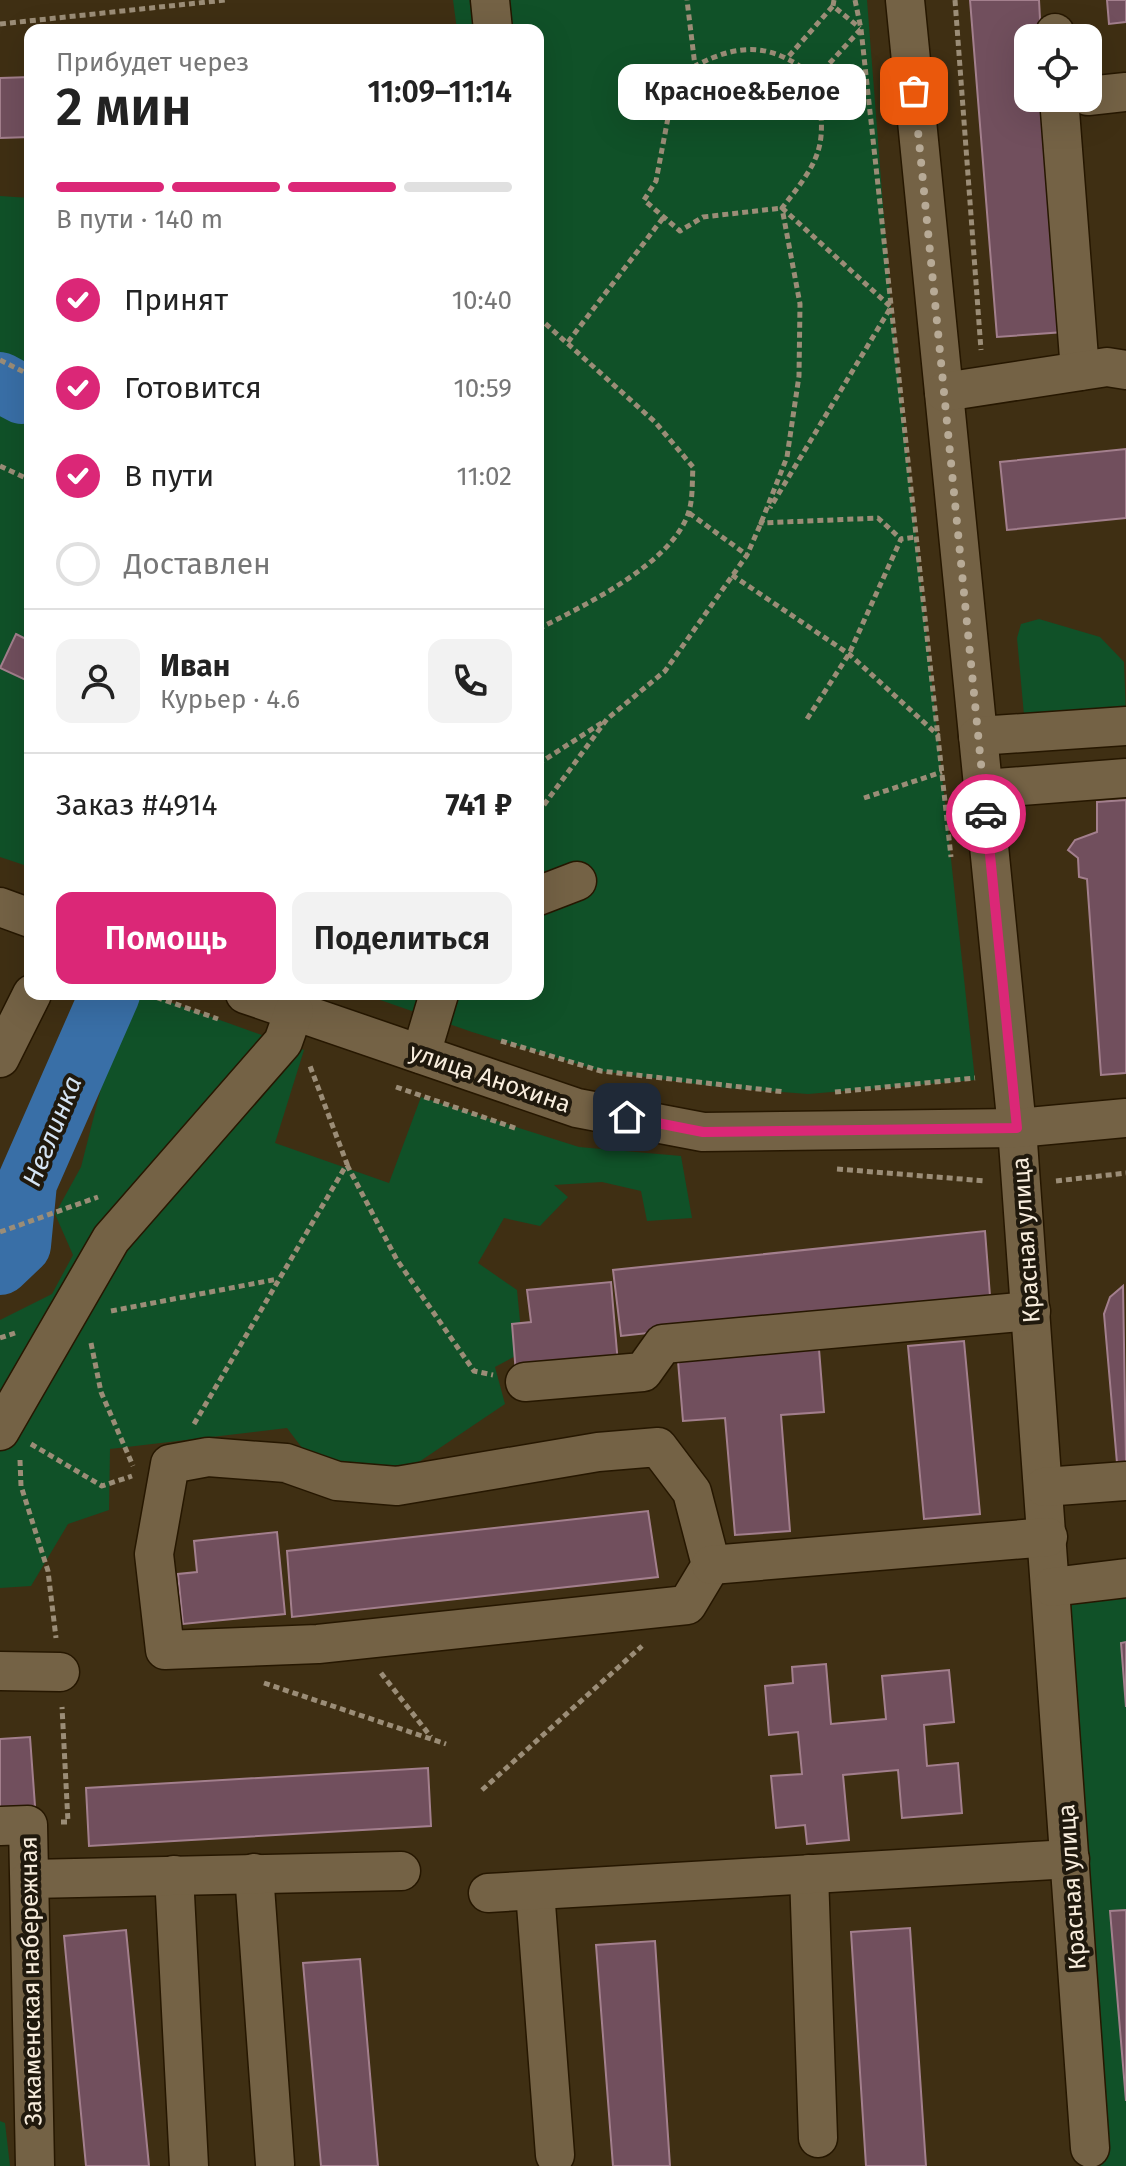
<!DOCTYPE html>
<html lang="ru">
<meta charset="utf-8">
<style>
:root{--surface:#fff;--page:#f2f2f2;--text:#222;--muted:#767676;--line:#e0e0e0;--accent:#db2777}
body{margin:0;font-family:"Fira Sans",sans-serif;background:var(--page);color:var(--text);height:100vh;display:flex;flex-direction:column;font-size:30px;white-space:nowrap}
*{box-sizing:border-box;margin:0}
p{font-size:26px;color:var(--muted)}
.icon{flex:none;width:44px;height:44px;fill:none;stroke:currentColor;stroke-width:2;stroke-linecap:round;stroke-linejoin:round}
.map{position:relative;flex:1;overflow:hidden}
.panel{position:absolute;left:24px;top:24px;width:520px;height:976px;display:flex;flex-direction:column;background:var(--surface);border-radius:16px;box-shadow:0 8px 32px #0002}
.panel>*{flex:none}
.tools{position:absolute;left:1014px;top:24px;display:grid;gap:16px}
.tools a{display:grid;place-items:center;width:88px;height:88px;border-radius:16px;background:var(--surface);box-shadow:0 8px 32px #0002;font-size:40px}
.pin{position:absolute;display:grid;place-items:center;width:68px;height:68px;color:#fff;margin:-34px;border-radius:16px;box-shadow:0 4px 12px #0006}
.courier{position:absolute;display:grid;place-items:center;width:80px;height:80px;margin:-40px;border:6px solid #db2777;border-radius:50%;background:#fff;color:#222;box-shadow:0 2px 10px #0007}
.bubble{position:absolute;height:56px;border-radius:16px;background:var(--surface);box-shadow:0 8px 32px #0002;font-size:26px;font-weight:600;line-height:56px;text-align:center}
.summary em{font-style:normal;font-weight:600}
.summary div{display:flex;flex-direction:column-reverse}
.summary{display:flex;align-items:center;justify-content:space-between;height:136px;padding:0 32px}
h1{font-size:52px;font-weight:600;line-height:60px}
.bar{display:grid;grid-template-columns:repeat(4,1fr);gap:12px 8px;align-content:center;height:96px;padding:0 32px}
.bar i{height:10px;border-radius:6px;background:var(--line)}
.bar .active{background:var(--accent)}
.bar p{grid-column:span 4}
.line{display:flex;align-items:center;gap:20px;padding:0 32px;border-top:2px solid var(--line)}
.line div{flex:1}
.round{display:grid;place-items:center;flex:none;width:84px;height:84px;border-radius:16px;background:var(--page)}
ol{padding:0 32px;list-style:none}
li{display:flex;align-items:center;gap:24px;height:88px}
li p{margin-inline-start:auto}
li .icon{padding:8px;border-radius:50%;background:var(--accent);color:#fff;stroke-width:4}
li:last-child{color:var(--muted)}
li i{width:44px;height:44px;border:4px solid var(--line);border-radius:50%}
.cta{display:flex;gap:16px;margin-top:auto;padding:16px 32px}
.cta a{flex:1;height:92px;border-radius:16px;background:var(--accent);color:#fff;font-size:32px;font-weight:600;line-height:92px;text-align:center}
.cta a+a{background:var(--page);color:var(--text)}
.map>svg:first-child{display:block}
.green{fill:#105128}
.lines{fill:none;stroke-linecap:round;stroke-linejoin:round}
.river{stroke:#396fa7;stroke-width:60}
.building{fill:#714f5d;stroke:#a37f8d;stroke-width:2}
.minor-casing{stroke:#261700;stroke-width:41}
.path{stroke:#9b8d77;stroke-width:5;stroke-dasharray:6 4;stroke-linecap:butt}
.minor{stroke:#746245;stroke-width:38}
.done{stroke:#b7aa96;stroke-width:8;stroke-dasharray:0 14.4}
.route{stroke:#db2777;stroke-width:10}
.labels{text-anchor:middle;stroke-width:8;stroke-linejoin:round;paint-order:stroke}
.street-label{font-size:24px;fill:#f8eddd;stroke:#20190d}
.water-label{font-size:26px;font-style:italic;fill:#d5e4f4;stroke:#20190d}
</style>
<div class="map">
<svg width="1126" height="2166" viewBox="0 0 1126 2166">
<rect width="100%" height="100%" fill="#3f2f13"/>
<g class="green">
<path d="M453 0H867L891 307 975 1080 808 1094 727 1088 601 1071 472 1032 363 994H538V30H457Z"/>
<path d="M0 196 30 198V867L0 857Z"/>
<path d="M1039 619 1100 637 1124 662 1126 717 1025 726 1017 638 1021 624Z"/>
<path d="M125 994H147L304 1050 275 1143 389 1183 421 1097 579 1147 681 1156 692 1218 647 1221 641 1191 602 1182 554 1185 568 1197 540 1226 504 1218 478 1263 517 1290 523 1352 495 1367 505 1404 407 1470 312 1461 287 1428 110 1449 109 1510 68 1524 31 1586 0 1588V1320L52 1294 73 1255 55 1214 81 1167Z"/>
<path d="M1126 1578V2166H1091L1052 1587Z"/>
<path d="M0 2121 5 2123 10 2166H0Z"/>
</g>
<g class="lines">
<g class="river">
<path d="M0 382 22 394 30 392"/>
<path d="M0 1265 21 1245 27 1183 110 994"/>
</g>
</g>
<g class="building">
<path d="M970 0H1039L1041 38H1028V98H1046L1064 332 997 337Z"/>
<path d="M1107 0H1126V22L1109 24Z"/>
<path d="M30 77V137L0 138V78Z"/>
<path d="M1126 449V518L1007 530 1000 462Z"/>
<path d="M16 634 30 641V682L0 668Z"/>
<path d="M1126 800V1073L1101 1075 1087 879 1079 877 1078 858 1068 850 1075 840 1097 832V802Z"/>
<path d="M985 1231 990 1296 621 1336 613 1270Z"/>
<path d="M611 1282 618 1364 516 1374 512 1324 531 1322 527 1290Z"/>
<path d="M1123 1286 1126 1462 1117 1463 1104 1314 1110 1297Z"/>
<path d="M964 1341 980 1514 924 1519 908 1346Z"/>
<path d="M819 1349 824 1412 781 1415 790 1531 735 1535 725 1418 683 1421 678 1361Z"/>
<path d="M648 1511 658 1577 292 1617 287 1551Z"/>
<path d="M277 1532 285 1614 183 1624 178 1574 197 1572 194 1541Z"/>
<path d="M1126 1642V1707L1121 1643Z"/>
<path d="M826 1664 831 1724 886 1719 882 1676 949 1670 954 1722 924 1725 927 1766 958 1763 962 1813 902 1818 898 1770 843 1775 849 1840 807 1844 805 1825 776 1828 771 1776 802 1774 798 1732 769 1735 765 1686 793 1683 792 1667Z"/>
<path d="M30 1737 35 1806 0 1809V1739Z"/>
<path d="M428 1768 431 1826 89 1846 86 1788Z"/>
<path d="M1126 1910V2101L1110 1911Z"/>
<path d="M910 1928 926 2166H866L851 1932Z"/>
<path d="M126 1930 149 2166H86L64 1936Z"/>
<path d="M655 1941 670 2166H613L596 1945Z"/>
<path d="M360 1959 378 2166H321L303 1963Z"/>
</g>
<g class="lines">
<defs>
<g id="minor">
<path d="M490 0 493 30"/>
<path d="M905 0 1017 1128 1090 2148"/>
<path d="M1055 33V38"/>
<path d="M1088 96 1126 92"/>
<path d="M1059 98 1080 371"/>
<path d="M944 392 1107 367 1126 370"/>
<path d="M978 736 1126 726"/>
<path d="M984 789 1126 778"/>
<path d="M538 896 577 881"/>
<path d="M0 907 30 918"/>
<path d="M245 994 577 1108 703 1132 1017 1128 1126 1118"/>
<path d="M421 1054 439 994"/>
<path d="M0 1058 32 994"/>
<path d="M525 1382 643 1372 663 1344 1031 1311"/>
<path d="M0 1431 111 1239 283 1042 294 1011"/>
<path d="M658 1447 692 1492 711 1565 687 1605 318 1644 165 1650 154 1554 170 1464 208 1457 286 1463 337 1481 397 1486 598 1452Z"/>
<path d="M1044 1487 1126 1481"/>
<path d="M711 1565 1048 1537"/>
<path d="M1052 1587 1126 1578"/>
<path d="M0 1671 60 1672"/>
<path d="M0 1826 28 1825 35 2166"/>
<path d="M254 1873 275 2164"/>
<path d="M809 1874 818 2138"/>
<path d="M174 1875 189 2166"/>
<path d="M30 1879 401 1871"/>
<path d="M535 1891 555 2155"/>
<path d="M488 1893 1070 1859"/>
</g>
</defs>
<use href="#minor" class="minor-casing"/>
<g class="path">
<path d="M834 0 833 6 860 28"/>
<path d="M855 0 861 29 951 857"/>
<path d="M955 0 981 350"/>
<path d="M0 24 226 0"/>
<path d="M789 56 833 6"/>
<path d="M695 66 671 102 656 181 644 200 680 231 703 217 782 208 891 307 770 508"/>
<path d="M816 78 861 29"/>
<path d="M538 317 655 422 693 467C692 481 693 498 689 511 674 563 583 606 538 629"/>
<path d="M568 342 663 218"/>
<path d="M0 360 30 375"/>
<path d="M0 466 30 480"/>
<path d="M689 513 747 555"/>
<path d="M763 520 761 523 878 518 901 539"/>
<path d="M732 575 849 654 939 736"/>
<path d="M807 719 849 654 901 539 916 537"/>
<path d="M538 764 603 722"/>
<path d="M864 798 942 772"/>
<path d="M538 813 607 719 665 671 747 555 761 523 787 457 799 376 800 304 782 208C824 155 827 145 816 78 774 44 743 41 695 66L687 0"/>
<path d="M147 994 218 1019"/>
<path d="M501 1041 601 1071 785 1092"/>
<path d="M396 1087 518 1129"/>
<path d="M835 1092 975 1078"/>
<path d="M347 1165 397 1260 474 1371 493 1375"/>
<path d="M837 1169 986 1181"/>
<path d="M1056 1181 1126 1173"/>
<path d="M0 1232 98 1197"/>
<path d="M111 1311 278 1279"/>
<path d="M0 1338 15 1333"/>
<path d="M91 1343 101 1392 133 1466"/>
<path d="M194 1424 347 1164 310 1066"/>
<path d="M31 1444 102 1486 132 1476"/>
<path d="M20 1460 21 1486 48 1571 56 1638"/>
<path d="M381 1673 431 1737"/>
<path d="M264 1683 446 1744"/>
<path d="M482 1790 642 1646"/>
<path d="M61 1822H68L62 1707"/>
</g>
<use href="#minor" class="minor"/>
</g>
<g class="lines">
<path class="done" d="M914 91 986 814"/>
<path class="route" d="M627 1117 703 1132 1017 1128 986 814"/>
</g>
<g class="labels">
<g class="street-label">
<text transform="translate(490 1078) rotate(19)" y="8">улица Анохина</text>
<text transform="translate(1026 1240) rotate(-94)" y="8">Красная улица</text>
<text transform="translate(1072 1887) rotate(-94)" y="8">Красная улица</text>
<text transform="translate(31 1981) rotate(-91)" y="8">Закаменская набережная</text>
</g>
<g class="water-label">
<text transform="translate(52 1131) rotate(-68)" y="9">Неглинка</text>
</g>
</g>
</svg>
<div class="tools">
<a><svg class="icon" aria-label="locate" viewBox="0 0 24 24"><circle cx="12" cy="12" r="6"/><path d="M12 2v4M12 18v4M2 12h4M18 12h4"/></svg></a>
</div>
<div class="pin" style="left:914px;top:91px;background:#ea580c"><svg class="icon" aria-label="bag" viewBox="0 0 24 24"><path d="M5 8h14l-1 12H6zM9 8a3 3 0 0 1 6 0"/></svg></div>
<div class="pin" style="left:627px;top:1117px;background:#1f2937"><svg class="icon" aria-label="home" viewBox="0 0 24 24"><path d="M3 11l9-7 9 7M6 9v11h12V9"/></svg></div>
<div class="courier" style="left:986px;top:814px"><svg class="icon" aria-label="car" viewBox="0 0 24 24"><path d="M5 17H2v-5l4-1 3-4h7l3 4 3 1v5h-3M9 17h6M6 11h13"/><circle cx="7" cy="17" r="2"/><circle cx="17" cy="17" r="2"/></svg></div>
<div class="bubble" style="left:618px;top:64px;width:248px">Красное&amp;Белое</div>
<section class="panel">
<div class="summary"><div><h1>2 мин</h1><p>Прибудет через</p></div><em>11:09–11:14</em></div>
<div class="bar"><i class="active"></i><i class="active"></i><i class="active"></i><i></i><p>В пути · 140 m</p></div>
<ol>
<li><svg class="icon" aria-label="check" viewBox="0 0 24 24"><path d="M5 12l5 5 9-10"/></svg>Принят<p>10:40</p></li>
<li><svg class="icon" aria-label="check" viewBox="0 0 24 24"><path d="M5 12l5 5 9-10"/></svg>Готовится<p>10:59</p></li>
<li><svg class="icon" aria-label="check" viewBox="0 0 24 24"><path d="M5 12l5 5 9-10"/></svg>В пути<p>11:02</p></li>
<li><i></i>Доставлен</li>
</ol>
<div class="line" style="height:144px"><a class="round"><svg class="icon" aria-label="person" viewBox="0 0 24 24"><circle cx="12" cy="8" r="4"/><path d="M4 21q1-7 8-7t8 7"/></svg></a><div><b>Иван</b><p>Курьер · 4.6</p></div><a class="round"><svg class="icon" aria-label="phone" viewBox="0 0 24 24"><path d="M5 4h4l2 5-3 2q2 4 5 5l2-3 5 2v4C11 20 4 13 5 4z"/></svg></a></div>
<div class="line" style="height:104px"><div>Заказ #4914</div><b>741 ₽</b></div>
<div class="cta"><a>Помощь</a><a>Поделиться</a></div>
</section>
</div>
